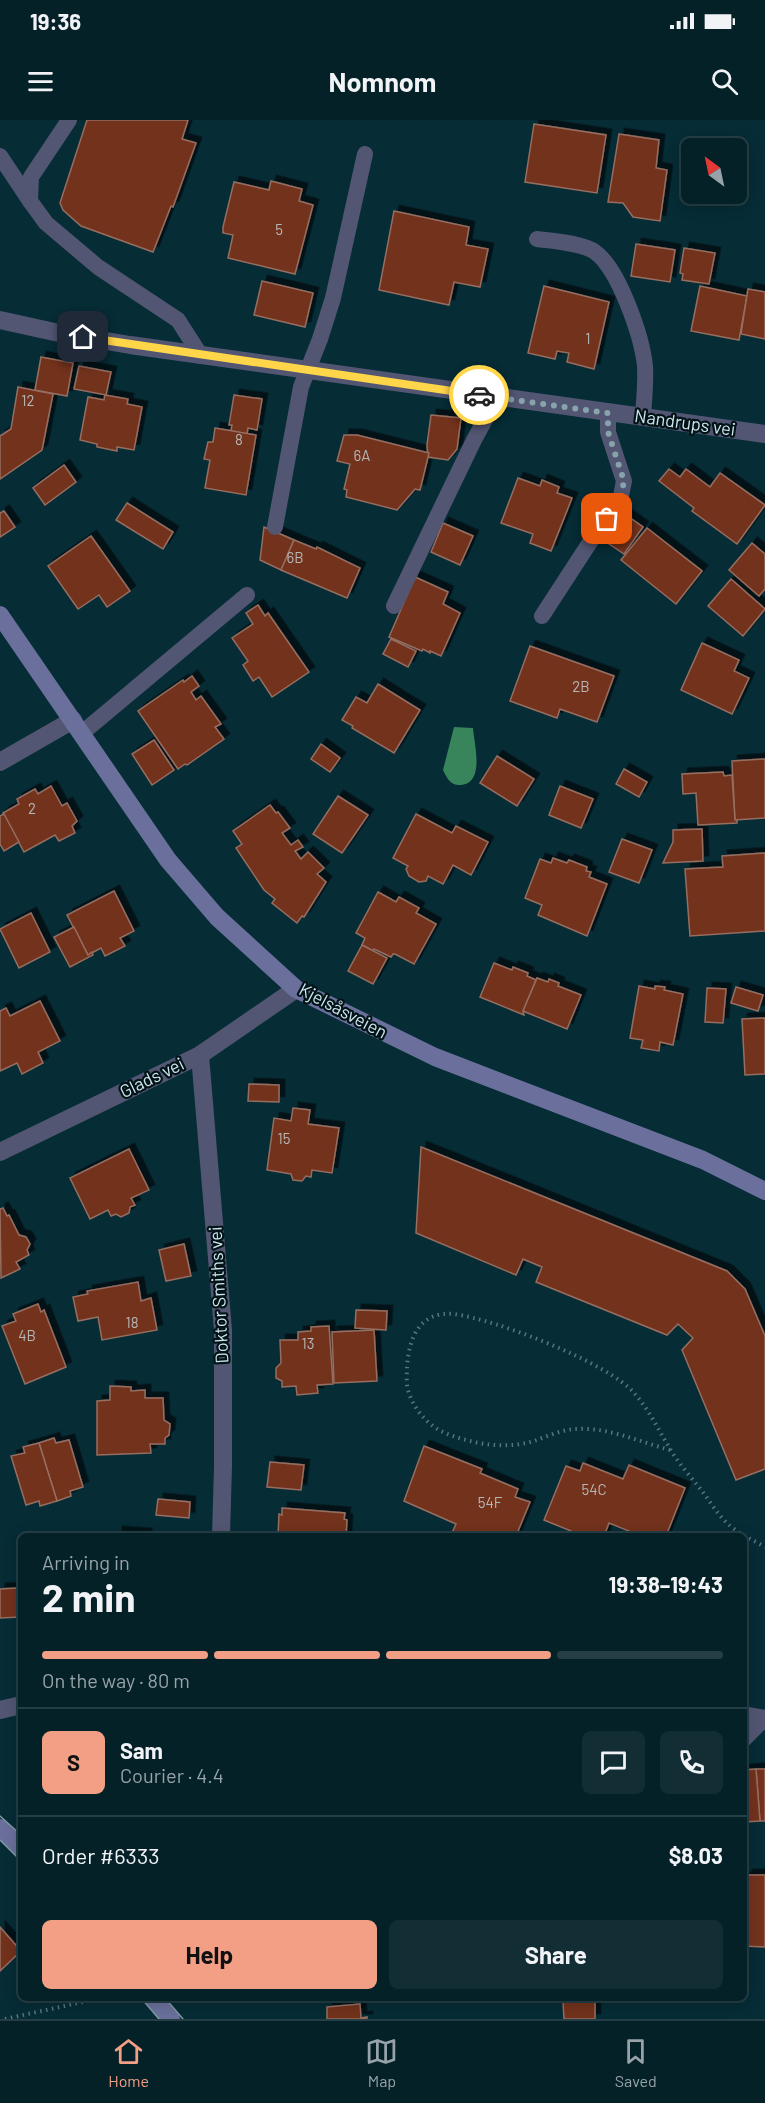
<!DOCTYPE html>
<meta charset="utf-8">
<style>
:root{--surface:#042128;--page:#122e34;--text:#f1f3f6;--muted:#97a3a8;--line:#253e45;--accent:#f39f85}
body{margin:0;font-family:Barlow,sans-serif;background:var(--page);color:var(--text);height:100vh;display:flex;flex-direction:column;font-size:22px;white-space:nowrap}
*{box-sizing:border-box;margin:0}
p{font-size:20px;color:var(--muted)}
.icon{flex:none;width:33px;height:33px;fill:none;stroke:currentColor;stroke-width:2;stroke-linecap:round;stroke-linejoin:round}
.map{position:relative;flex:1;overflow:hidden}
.panel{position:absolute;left:18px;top:1413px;width:729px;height:468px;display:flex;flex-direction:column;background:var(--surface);border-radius:9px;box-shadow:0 3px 15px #0003,0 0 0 2px var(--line)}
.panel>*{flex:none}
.needle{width:39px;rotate:327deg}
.fabs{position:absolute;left:681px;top:18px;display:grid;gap:12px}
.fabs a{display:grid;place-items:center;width:66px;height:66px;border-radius:9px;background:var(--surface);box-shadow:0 3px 15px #0003,0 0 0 2px var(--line);font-size:30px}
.pin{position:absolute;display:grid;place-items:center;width:51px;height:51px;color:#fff;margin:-26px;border-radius:12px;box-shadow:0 3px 9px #0006}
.courier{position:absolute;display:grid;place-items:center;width:60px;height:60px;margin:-30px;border:4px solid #ffd54a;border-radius:50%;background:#fff;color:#222;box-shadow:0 2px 8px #0007}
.head em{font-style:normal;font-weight:700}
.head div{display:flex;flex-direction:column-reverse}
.head{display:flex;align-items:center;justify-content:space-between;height:102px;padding:0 24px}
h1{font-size:39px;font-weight:700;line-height:45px}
.bar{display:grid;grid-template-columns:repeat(4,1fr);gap:9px 6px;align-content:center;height:72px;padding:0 24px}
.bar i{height:8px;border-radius:4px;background:var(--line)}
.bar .current{background:var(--accent)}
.bar p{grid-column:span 4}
.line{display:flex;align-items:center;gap:15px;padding:0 24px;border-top:2px solid var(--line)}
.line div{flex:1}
.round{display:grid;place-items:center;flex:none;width:63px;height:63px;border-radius:9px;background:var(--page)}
.primary-button{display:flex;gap:12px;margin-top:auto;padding:12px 24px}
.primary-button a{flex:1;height:69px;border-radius:9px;background:var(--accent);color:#111;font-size:24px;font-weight:700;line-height:69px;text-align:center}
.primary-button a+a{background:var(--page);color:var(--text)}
.status{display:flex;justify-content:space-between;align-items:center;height:42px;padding:0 30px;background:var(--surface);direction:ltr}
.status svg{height:16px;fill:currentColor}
header{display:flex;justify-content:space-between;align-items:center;height:78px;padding:0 24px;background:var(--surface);font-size:27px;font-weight:700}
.menu{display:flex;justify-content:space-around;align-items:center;height:84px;border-top:2px solid var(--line);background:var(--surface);font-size:16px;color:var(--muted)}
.menu a{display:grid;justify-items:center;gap:3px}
.menu .current{color:var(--accent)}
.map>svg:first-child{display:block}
.water{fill:#38845b}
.building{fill:#72301c;stroke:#966e61;stroke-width:1.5;filter:url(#shadow)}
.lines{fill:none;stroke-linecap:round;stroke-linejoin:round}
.path{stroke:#56777f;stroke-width:4;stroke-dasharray:1.5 4.5;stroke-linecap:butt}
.lane{stroke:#525672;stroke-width:16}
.street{stroke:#525672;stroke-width:18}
.secondary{stroke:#6a709b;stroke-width:18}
.tram{stroke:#7d9ba3;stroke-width:1.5}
.done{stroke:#87a4ac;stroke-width:6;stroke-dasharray:0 10.8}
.route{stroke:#ffd54a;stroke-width:8}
.labels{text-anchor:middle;stroke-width:4.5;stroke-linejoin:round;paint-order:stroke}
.number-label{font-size:15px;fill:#b6b8b8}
.street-label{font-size:18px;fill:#cde5ec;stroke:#021318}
</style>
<div class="status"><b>19:36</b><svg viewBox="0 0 49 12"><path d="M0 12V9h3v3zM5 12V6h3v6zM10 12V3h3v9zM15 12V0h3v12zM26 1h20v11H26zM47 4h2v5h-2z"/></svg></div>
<header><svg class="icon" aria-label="menu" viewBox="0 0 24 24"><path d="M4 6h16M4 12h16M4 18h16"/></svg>Nomnom<svg class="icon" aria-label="search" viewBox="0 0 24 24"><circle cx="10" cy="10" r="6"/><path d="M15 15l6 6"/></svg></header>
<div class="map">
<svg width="765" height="1899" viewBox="0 0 765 1899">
<defs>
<filter id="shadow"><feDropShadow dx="5.5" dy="-5.5" stdDeviation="0" flood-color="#0009"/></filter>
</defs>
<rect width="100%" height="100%" fill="#062c36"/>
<path class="water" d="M454 607 473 608C474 624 486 665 459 665 450 665 447 658 443 650Z"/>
<g class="building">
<path d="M87 0H188L182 19 196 23 173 87 171 86 153 132 81 106 63 90 60 83Z"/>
<path d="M534 4 606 15 597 73 525 62Z"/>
<path d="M619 14 659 20 656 48 667 50 660 101 633 97 623 83 608 82Z"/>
<path d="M271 61 302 69 299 81 313 85 295 154 228 138 233 115 223 113V107L234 62 269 70Z"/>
<path d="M394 91 469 107 466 125 488 129 480 167 454 162 449 185 379 170Z"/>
<path d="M636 124 675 130 670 162 631 156Z"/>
<path d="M684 128 715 133 709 164 682 160 683 154 680 153Z"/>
<path d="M262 161 313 173 305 207 254 195Z"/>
<path d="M544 166 609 182 594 249 567 242 569 233 557 231 555 239 528 233Z"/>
<path d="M700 166 747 176 739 220 691 211Z"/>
<path d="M748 169 765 172V219L741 214Z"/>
<path d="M41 237 73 243 67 276 35 270Z"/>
<path d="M79 246 111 252 106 275 74 269Z"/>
<path d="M18 267 53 274 42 330 0 359V316L11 309Z"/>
<path d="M105 275 128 279 127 284 142 287 134 330 117 327V331L97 327V324L80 320 88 277 104 280Z"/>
<path d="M234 275 262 279 257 310 248 308 247 314 231 311 232 305H229Z"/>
<path d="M431 295 461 298 457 329 448 340 428 337 427 325Z"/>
<path d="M215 308 256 315 246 375 205 368 210 340 204 339 208 322H213Z"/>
<path d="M344 315H357L429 333 420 370 415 369 397 390 346 377 347 370 344 369 350 344 337 341Z"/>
<path d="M64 345 76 362 45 385 33 368Z"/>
<path d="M669 349 680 357 686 349 710 367 720 353 765 385 737 424 692 391 694 388 659 361Z"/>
<path d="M518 358 540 366 542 360 559 367 557 373 572 378 551 431 530 423 533 414 501 403Z"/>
<path d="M127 383 173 412 163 429 116 400Z"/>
<path d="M619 390 643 407 624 434 599 417Z"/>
<path d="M4 391 15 407 0 417V393Z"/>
<path d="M443 403 473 416 460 445 431 432Z"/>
<path d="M264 407 294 420 281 450 260 440Z"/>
<path d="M647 408 702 451 676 484 621 440Z"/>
<path d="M91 416 130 471 107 487 99 475 78 489 48 446Z"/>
<path d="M294 420 316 429 317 427 360 448 347 478 281 450Z"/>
<path d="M752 423 765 434V469L759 476 729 450Z"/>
<path d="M415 457 448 472 443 484 460 493 441 536 430 531V533L423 529 422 531 389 517Z"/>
<path d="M731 459 765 489 743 516 708 486Z"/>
<path d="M258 485 265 496 268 493 309 552 272 577 259 557 253 561 243 545 248 541 232 518 253 504 246 493Z"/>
<path d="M391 519 416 531 408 547 383 534Z"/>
<path d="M702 523 739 540 734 551 749 558 732 594 681 570Z"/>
<path d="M530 526 614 556 597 602 560 589 557 598 510 581Z"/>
<path d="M192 556 199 566 191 572 196 580 201 576 221 604 215 607 224 619 187 645 185 644 178 649 138 591 183 560 184 562Z"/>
<path d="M378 564 420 590 394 633 352 608 353 606 342 600 356 577 367 583Z"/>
<path d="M154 620 174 650 152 665 132 634Z"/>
<path d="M321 624 340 638 330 652 311 639Z"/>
<path d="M497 636 534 659 517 686 480 663Z"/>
<path d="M765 639V698L735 700 732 641Z"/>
<path d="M624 649 647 662 639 677 616 664Z"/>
<path d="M723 652 724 656 732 655 735 700H737V703L698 705 696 673 683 674 682 654Z"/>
<path d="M51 666 62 686 67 683 77 701 72 706 75 713 59 721 55 715 24 732 3 693 19 684 17 679 35 669 38 674Z"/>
<path d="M560 666 593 679 581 708 549 695Z"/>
<path d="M338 676 368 695 342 733 313 714Z"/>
<path d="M270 685 276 693 278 692 290 708 282 713 291 725 298 720 303 727 295 731 301 739 308 732 324 748 317 754 326 762 304 797 302 796 297 803 272 783 275 779 264 770 236 728 242 724 233 711Z"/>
<path d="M4 694 19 722 4 731 0 724V696Z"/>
<path d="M416 694 452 713 456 706 488 722 471 755 453 745 443 764 428 756 426 761 419 762 409 756 406 749 408 746 393 738Z"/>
<path d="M702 709 703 741 663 743 673 722V710Z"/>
<path d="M622 719 652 730 639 763 609 752Z"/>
<path d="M765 733V811L690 816 685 749 723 747 722 736Z"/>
<path d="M553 738 567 743 569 740 587 747 586 751 591 752 589 757 607 764 587 816 538 795 542 785 525 778 540 739 551 743Z"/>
<path d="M114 771 134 811 120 818 125 826 105 836 101 828 88 835 67 795Z"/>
<path d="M378 772 396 782 399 777 419 788 416 793 436 804 414 844 395 834H393L391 837 374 829 373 831 362 825 365 818 356 813Z"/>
<path d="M31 793 50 832 19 848 0 809Z"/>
<path d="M74 807 88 835 92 832 93 835 70 847 54 817Z"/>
<path d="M362 825 387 838 373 864 348 851Z"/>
<path d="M494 843 512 850 513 847 528 853 527 856 536 860 523 891 524 895 480 877Z"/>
<path d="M537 858 548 862 549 859 559 863 558 866 581 875 567 909 523 891Z"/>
<path d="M639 866 655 869V866L665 867 664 870 683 874 673 925 660 922 659 931 641 928 643 920 630 918Z"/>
<path d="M736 867 763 875 758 891 731 883Z"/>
<path d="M707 868 726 869 723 903 705 902Z"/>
<path d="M40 881 60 921 38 932 43 943 22 954 17 943 0 951V891L6 888 10 896Z"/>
<path d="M765 898V954L745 955 742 899Z"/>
<path d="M249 964 279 965V982L248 981Z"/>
<path d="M293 988 310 990 308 1004 339 1008 332 1053 312 1050 311 1057 306 1056 302 1061 293 1060 291 1054 267 1050 274 998 291 1001Z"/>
<path d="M421 1027 727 1151 745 1169 765 1216V1349L736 1360 682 1230 693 1218 678 1204 667 1215 536 1162 542 1147 523 1139 516 1155 416 1113Z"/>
<path d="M129 1029 149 1070 131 1078 135 1085 130 1087 129 1093 121 1097 116 1094 111 1096 108 1090 90 1099 70 1058Z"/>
<path d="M3 1088 7 1096 9 1095 19 1115 26 1117 30 1124 27 1130 29 1135 16 1142 20 1149 1 1158 0 1089Z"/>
<path d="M184 1124 191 1156 166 1161 159 1130Z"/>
<path d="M138 1162 141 1181 151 1178 157 1210 102 1220 98 1197 78 1201 73 1177 88 1174 87 1171Z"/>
<path d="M38 1184 41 1192 44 1190 66 1247 25 1264 2 1206 16 1201 13 1194Z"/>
<path d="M356 1190 387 1191 386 1210 355 1208Z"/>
<path d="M329 1206 333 1264 317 1265 318 1273 297 1275 296 1266 282 1267V1261L276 1258V1248L281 1243 280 1220H298V1212L311 1211V1207Z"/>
<path d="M374 1210 377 1261 334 1263 332 1212Z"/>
<path d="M110 1266 131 1267V1271L145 1270V1278H163L164 1300 170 1304 169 1315 165 1318V1324H150L151 1333 97 1335V1281L110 1280Z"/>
<path d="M54 1318 56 1323 69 1320 83 1367 70 1371 71 1376 57 1381 39 1323Z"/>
<path d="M39 1323 57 1381 40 1386 39 1381 26 1385 11 1336 25 1333 23 1327Z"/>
<path d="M424 1326 482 1349 480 1353 518 1369 515 1377 530 1382 516 1416H452L451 1415 456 1404 404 1381Z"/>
<path d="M270 1342 304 1345 301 1370 267 1367Z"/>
<path d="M583 1343 623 1359 629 1345 685 1368 666 1416H646L636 1412V1414L609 1403 604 1416H576L570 1414 571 1411 544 1400 566 1346 580 1351Z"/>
<path d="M158 1379 190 1382 189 1398 156 1395Z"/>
<path d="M282 1388 345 1393 344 1399 347 1400 346 1416H278L279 1394 282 1395Z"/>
<path d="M117 1412 146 1414V1416H117Z"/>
<path d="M17 1455H21V1502L20 1497 0 1498V1469L18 1468Z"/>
<path d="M756 1649H765V1701H760Z"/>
<path d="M756 1649 760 1701 744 1702V1650Z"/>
<path d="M747 1755H765V1827L744 1826V1758H747Z"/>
<path d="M0 1807 21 1831 0 1851Z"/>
<path d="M563 1882H595V1899H564Z"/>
<path d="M360 1884 361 1898 367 1897V1899H327V1887Z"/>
</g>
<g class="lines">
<g class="path">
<path d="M670 1330C640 1322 608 1307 577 1309 563 1309 548 1316 534 1321 504 1330 473 1324 445 1313 427 1305 413 1288 408 1270 406 1263 407 1254 407 1247 409 1218 419 1191 454 1194 494 1199 610 1243 635 1274 649 1290 658 1309 669 1327 678 1343 691 1357 702 1371 710 1381 717 1394 727 1403 737 1413 753 1420 765 1427"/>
<path d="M5 1899 101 1878"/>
</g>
<g class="lane">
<path d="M69 0 31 57 30 81 46 103 98 147 178 200 201 236"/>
<path d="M0 36 30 81"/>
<path d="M537 119C552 121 583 123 595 132 619 149 642 217 645 246 646 262 644 280 643 297"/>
<path d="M275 407 301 267 320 219 333 178 365 34"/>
<path d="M394 486 474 320 487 296 491 276"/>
<path d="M542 496 594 416 620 381 624 361 608 312V293"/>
<path d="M82 613 247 475"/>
<path d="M744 1594 765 1598"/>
<path d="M744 1619 765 1598"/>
</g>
<g class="street">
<path d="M0 200 59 213 130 225 765 314"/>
<path d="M0 642 73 600"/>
<path d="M200 935 223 1210V1346L221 1416"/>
<path d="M0 1032 200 935 296 869"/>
<path d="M0 1590 21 1585"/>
</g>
<g class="secondary">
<path d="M0 495 168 740 217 797 296 869 435 937 703 1040 765 1071"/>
<path d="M0 1708 21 1728"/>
<path d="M153 1878 171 1899"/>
</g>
<g class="tram">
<path d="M0 1696 21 1715"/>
<path d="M0 1720 21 1741"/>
<path d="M141 1878 159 1899"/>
<path d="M165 1878 183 1899"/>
</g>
</g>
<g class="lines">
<path class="done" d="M479 275 608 293V312L624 361 620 381 607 399"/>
<path class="route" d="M83 217 479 275"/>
</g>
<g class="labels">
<g class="number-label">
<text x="279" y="115">5</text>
<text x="588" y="224">1</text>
<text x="28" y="286">12</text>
<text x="239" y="325">8</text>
<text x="362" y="341">6A</text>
<text x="295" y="443">6B</text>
<text x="581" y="572">2B</text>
<text x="32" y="694">2</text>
<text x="284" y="1024">15</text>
<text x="132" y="1208">18</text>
<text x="27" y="1221">4B</text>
<text x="308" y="1229">13</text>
<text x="594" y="1375">54C</text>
<text x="490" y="1388">54F</text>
</g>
<g class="street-label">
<text transform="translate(685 303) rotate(8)" y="6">Nandrups vei</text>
<text transform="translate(343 891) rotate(28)" y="6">Kjelsåsveien</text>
<text transform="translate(152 958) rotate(-26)" y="6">Glads vei</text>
<text transform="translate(219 1175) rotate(-93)" y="6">Doktor Smiths vei</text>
</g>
</g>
</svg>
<div class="fabs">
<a><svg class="needle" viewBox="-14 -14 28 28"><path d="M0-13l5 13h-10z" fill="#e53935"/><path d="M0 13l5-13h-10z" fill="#97a3a8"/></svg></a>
</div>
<div class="pin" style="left:607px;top:399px;background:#ea580c"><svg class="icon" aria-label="bag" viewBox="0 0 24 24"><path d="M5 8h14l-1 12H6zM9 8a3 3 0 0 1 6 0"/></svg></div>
<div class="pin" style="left:83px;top:217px;background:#1f2937"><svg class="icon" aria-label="home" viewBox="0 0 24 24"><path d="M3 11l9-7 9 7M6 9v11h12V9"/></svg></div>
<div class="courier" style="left:479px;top:275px"><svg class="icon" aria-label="car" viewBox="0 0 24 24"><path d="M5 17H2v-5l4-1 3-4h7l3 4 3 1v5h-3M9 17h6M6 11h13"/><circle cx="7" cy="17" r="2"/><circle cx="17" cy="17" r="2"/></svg></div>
<section class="panel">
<div class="head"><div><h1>2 min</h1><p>Arriving in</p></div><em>19:38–19:43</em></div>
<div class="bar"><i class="current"></i><i class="current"></i><i class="current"></i><i></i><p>On the way · 80 m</p></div>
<div class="line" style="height:108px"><b class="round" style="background:var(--accent);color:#111">S</b><div><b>Sam</b><p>Courier · 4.4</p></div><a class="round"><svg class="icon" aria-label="chat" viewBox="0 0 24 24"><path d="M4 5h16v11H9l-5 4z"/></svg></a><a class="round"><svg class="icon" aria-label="phone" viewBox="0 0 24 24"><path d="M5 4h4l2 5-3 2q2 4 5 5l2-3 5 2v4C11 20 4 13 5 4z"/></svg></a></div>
<div class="line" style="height:78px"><div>Order #6333</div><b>$8.03</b></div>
<div class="primary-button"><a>Help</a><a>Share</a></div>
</section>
</div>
<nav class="menu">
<a class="current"><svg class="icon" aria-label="home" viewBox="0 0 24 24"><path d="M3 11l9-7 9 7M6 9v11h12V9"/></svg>Home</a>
<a><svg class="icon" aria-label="map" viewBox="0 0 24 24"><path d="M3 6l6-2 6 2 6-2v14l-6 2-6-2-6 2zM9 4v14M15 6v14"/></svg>Map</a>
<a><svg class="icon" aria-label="saved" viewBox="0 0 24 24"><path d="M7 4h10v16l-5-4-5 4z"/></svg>Saved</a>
</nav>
